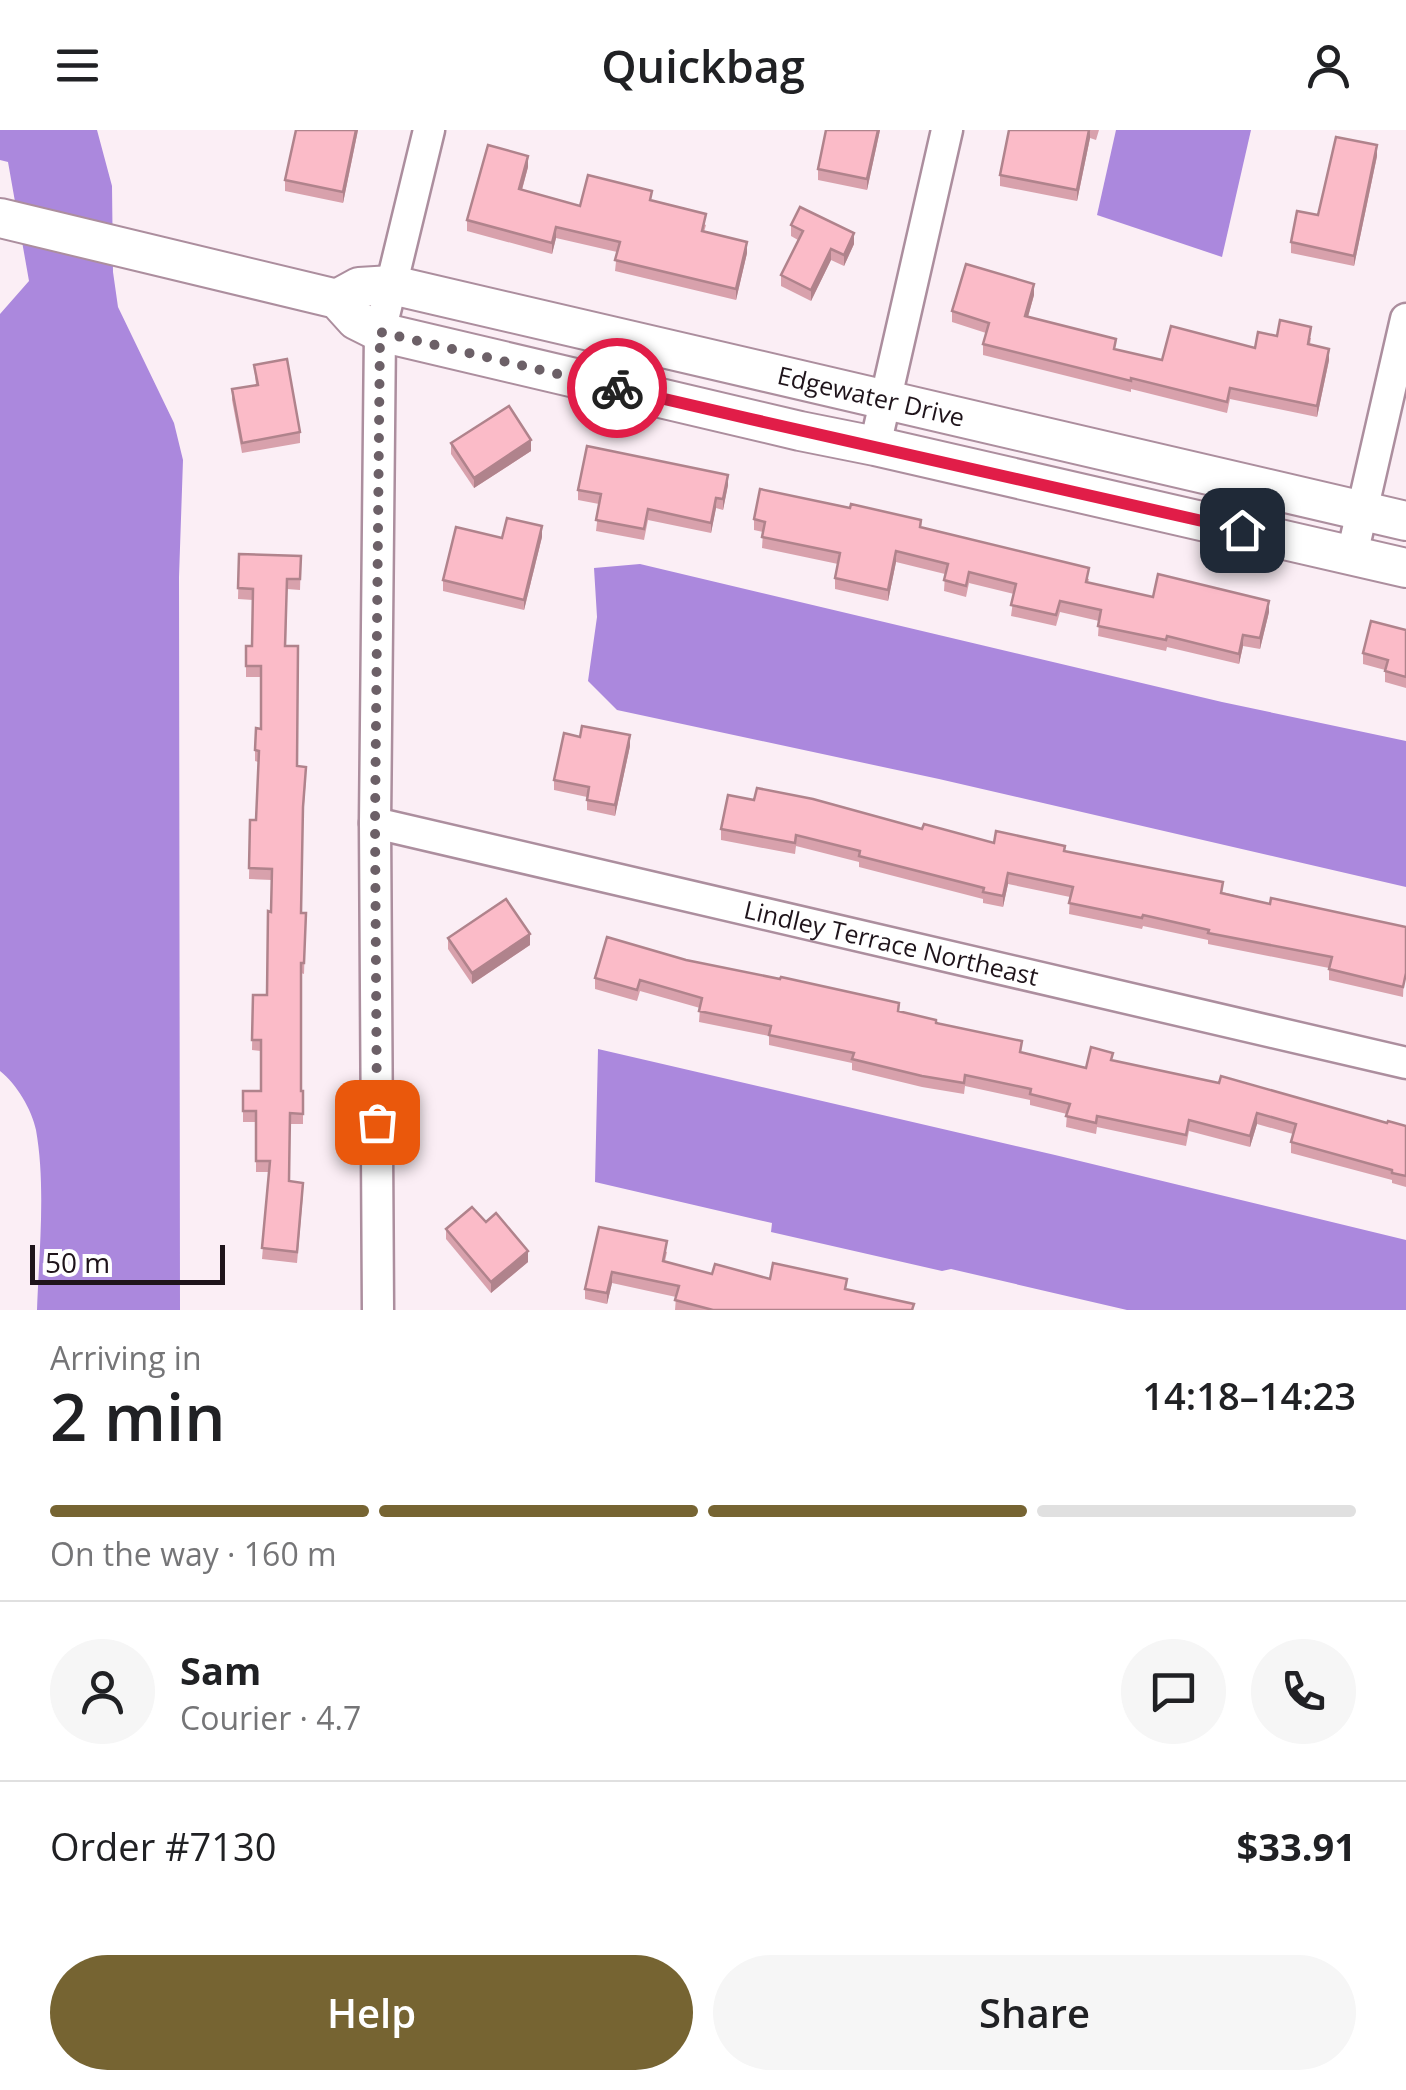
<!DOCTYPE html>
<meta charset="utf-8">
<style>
:root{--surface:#fff;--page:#f6f6f6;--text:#202124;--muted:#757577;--line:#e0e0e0;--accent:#766432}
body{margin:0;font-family:"Open Sans",sans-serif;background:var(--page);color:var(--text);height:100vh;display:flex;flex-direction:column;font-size:38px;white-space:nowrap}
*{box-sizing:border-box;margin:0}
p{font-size:32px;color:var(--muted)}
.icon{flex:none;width:55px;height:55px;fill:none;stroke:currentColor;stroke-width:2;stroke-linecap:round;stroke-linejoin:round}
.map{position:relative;height:1180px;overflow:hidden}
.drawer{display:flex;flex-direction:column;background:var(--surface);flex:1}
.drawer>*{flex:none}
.scale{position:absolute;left:30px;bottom:25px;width:195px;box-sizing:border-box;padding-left:10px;border:5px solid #1f141b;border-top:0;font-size:28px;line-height:35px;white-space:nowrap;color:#1f141b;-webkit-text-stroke:8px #fff;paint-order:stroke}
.pin{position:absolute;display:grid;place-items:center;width:85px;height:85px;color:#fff;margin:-42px;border-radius:20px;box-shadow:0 5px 15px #0006}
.courier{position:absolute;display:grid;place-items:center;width:100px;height:100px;margin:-50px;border:8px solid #e11d48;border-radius:50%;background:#fff;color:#222;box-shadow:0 2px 12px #0007}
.summary em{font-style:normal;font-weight:600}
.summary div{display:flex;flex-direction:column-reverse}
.summary{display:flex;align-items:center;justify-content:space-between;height:170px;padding:0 50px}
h1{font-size:65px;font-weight:600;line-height:75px}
.bar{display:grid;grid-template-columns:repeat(4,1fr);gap:15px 10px;align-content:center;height:120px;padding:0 50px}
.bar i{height:12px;border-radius:8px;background:var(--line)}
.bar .on{background:var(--accent)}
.bar p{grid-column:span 4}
.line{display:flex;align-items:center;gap:25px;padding:0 50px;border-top:2px solid var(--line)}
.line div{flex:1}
.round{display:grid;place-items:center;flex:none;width:105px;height:105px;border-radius:52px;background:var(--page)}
.primary-button{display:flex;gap:20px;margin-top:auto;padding:20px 50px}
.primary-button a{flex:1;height:115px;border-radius:60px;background:var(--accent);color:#fff;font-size:40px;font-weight:600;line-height:115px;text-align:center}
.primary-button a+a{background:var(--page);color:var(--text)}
header{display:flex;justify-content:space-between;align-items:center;height:130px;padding:0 50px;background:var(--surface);font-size:45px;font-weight:600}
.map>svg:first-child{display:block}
.water{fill:#ab88dd}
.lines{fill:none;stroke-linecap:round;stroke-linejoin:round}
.minor-casing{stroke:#ac8e9e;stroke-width:35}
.tertiary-casing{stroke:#ac8e9e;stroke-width:42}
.minor{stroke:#fff;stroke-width:30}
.tertiary{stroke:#fff;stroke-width:38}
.wall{fill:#d8a1ac}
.shaded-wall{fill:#b0838c}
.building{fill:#fbbbc8;stroke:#b0838c;stroke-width:2.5}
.done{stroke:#6c6067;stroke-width:10;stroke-dasharray:0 18}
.route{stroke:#e11d48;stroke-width:12}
.labels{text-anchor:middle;stroke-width:8;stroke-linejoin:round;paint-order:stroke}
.street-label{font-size:25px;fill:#1f141b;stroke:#fff}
</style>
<header><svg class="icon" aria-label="menu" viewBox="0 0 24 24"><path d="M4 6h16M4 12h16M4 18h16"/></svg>Quickbag<svg class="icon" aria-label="person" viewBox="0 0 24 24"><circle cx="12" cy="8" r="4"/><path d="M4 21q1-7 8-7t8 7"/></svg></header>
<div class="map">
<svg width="1406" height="1180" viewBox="0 0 1406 1180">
<rect width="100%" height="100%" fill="#fbeef5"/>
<g class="water">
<path d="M0 0H97L112 56 113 142 118 177 174 293 183 330 179 447 180 1180H37C39 1123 46 1056 36 1000 32 980 16 953 0 941V184L29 151 8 32 0 30Z"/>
<path d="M1116 0H1251L1222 127 1097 85Z"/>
<path d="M640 434 1222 572 1406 611V757L939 649 617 580 588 551 597 487 594 438Z"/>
<path d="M598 919 1055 1025 1406 1110V1180H1127L951 1139 942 1141 771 1102 772 1093 595 1052Z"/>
</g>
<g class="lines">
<defs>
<g id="minor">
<path d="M875 316 947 0"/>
<path d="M1352 425 1406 189"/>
<path id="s1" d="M375 693 1406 933"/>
<path d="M378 1180 375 693 380 202 429 0"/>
</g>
<g id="tertiary">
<path d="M0 88 337 169 356 190 380 202 800 301 875 316 1406 438"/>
<path id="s2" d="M337 169 359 157 392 155 1406 391"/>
</g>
</defs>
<use href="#minor" class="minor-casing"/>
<use href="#tertiary" class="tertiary-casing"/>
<use href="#minor" class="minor"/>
<use href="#tertiary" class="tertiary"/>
</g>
<g class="wall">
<path d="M296 0H358L343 73 285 61V50Z"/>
<path d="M826 0H880L867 60 818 50V39Z"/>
<path d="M1009 0H1099L1096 10 1090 8 1077 71 1000 56V45Z"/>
<path d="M1377 26 1354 136 1291 123V112Z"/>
<path d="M528 37 522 60 580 76 652 71 706 95 704 102 747 123 736 170 615 141 617 122 556 108 552 124 467 101V90Z"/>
<path d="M791 95 854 114 844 136 831 130 811 171 781 156V145L798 110 791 106Z"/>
<path d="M1034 165 1028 187 1116 220 1162 230 1255 218 1277 206 1311 208 1310 214 1329 230 1317 287 1230 269 1227 283 1131 259V262L983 225V214L986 203 952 192V181Z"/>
<path d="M254 235 300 302V313L242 323 232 270V259L256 255Z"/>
<path d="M451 313 531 321 474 358 451 324Z"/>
<path d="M728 355 723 380 716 378 711 403 648 390 644 410 596 401 599 374 578 370V360Z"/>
<path d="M754 389 921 398 1089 449 1088 452 1153 467 1269 482 1260 519 1243 516 1239 534 1167 517 1166 521 1098 506 1099 491 1060 482 1056 496 1011 486 1014 464 969 453 966 467 944 461 945 444 896 432 888 471 835 459V448L838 434 762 418 763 402 754 400Z"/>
<path d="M542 407 524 480 443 461V450Z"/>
<path d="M239 424 301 426 300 460 287 459 286 516 297 636 306 648 303 687 301 783H306L304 844 301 843V961H303V994H290L289 1051 303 1064 297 1133 262 1129 269 1042H256V992H243V961H261V921L252 920 253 865H267L272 750 249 749 250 690H256L258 632 255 631V620L261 599V547H246V516H252L253 470 238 469Z"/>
<path d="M1406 500V558L1385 552V540L1363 534V523Z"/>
<path d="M630 616 615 686 587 680V667L554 660V650Z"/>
<path d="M721 699H922L994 713 1065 722 1270 774 1406 797 1403 867 1329 850V838L1208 814V810L1143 796 1142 799 1069 784 1070 767 1008 754 1003 777 983 773V769L859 737V732L796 716 795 724 721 710Z"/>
<path d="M448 808 530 815 472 854 448 819Z"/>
<path d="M686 830 899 881 1022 922 1086 938 1113 931 1387 993 1406 996V1057L1392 1053V1050L1291 1023V1012L1293 1004 1257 994 1250 1017 1189 1001 1186 1016 1097 997 1096 1004 1066 997 1067 984 1030 975V970L965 956 964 964 922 957 852 940V933L769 915V906L699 892 700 878 640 861 637 871 595 859V848Z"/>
<path d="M486 1092 528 1132 491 1163 446 1109V1099Z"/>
<path d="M599 1097 667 1122 665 1131 712 1144 770 1149 847 1160 914 1180H675L676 1167 612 1153 607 1174 585 1169V1159Z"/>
</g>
<g class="shaded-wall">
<path d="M356 0H358L343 73V62Z"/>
<path d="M878 0H880L867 60V49Z"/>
<path d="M1090 0V8L1077 71V60Z"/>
<path d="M1377 15V26L1354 136V126Z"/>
<path d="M528 26V37L519 70V59Z"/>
<path d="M556 97V108L552 124V113Z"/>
<path d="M854 103V114L844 136V125Z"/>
<path d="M747 112V123L736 170V159Z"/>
<path d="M831 119V130L811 171V160Z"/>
<path d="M1034 154V165L1025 197V186Z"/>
<path d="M1329 219V230L1317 287V276Z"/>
<path d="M531 310V321L474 358V348Z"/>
<path d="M728 345V355L723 380V369Z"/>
<path d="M716 368V378L711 403V393Z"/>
<path d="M542 396V407L524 480V470Z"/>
<path d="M896 421V432L888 471V460Z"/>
<path d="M1269 471V482L1260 519V508Z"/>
<path d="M1243 505V516L1239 534V524Z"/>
<path d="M630 605V616L615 686V675Z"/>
<path d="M1008 743V754L1003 777V766Z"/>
<path d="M530 804V815L472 854V843Z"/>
<path d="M1257 983V994L1250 1017V1006Z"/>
<path d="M528 1121V1132L491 1163V1152Z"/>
<path d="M612 1142V1153L607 1174V1163Z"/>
</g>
<g class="building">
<path d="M296 0H356L343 62 285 50Z"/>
<path d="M826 0H878L867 49 818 39Z"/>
<path d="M1009 0H1089L1077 60 1000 45Z"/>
<path d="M1336 7 1377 15 1354 126 1291 112 1297 81 1318 85Z"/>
<path d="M488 15 528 26 519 59 580 76 588 45 652 61 650 70 706 84 702 101 747 112 736 159 615 130 620 112 556 97 552 113 467 90Z"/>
<path d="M800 77 854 103 844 125 831 119 811 160 781 145 803 101 791 95Z"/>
<path d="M966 134 1034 154 1025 186 1116 209 1114 219 1162 230 1171 196 1255 218 1258 202 1277 206 1280 190 1311 197 1308 214 1329 219 1317 276 1230 258 1227 272 1131 248V251L983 214 989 193 952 181Z"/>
<path d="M287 229 300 302 242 313 232 259 258 255 254 235Z"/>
<path d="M509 276 531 310 474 348 451 313Z"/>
<path d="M587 316 728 345 723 369 716 368 711 393 648 379 644 399 596 390 601 364 578 360Z"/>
<path d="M760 359 850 378 851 374 921 390 920 397 1089 438 1086 452 1153 467 1158 444 1269 471 1260 508 1243 505 1239 524 1167 506 1166 510 1098 496 1101 480 1060 471 1056 485 1011 475 1016 454 969 442 966 456 944 450 948 434 896 421 888 460 835 448 840 423 762 407 765 392 754 389Z"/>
<path d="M507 388 542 396 524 470 443 450 456 397 502 408Z"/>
<path d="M239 424 301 426 300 449H287L285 516H298L297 636 306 637 303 677 301 783H306L304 833H301V961H303V984L290 983 289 1051 303 1053 297 1122 262 1118 270 1031H256V981H243V961H261V910H252L253 865H267L268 781 271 782 272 739 249 738 250 690H256L259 621 255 620 256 598 261 599V536H246V516H252L253 459 238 458Z"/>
<path d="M1371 491 1406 500V547L1385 541 1388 530 1363 523Z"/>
<path d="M582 596 630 605 615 675 587 670 589 657 554 650 564 603 580 607Z"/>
<path d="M757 658 813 669 922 699 924 694 994 713 996 701 1065 716 1064 721 1223 752 1221 763 1270 774 1271 768 1406 797V843L1403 857 1329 839 1332 827 1208 803 1209 800 1143 785 1142 788 1069 773 1073 757 1008 743 1003 766 983 762 984 758 859 726 860 721 796 705 795 713 721 699 728 665 754 670Z"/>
<path d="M506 769 530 804 472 843 448 808Z"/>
<path d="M607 807 686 830 780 849 781 847 899 873 898 881 936 890V893L1022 911 1020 922 1086 938 1091 917 1113 923 1111 930 1219 953 1221 946 1387 993 1388 991 1406 996V1046L1392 1043V1040L1291 1012 1296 994 1257 983 1250 1006 1189 990 1186 1005 1097 986 1096 993 1066 986 1070 974 1030 964 1031 959 965 945 964 953 922 946 852 929 854 923 769 905 771 896 699 881 702 868 640 850 637 860 595 848Z"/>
<path d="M472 1077 486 1092 496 1083 528 1121 491 1152 446 1099Z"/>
<path d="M599 1097 667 1111 663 1131 712 1144 715 1134 770 1149 773 1133 847 1149 845 1159 914 1174 912 1180H713L675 1170 679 1156 612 1142 607 1163 585 1159Z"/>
</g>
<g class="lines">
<path class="done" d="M377 992 375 693 380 202 617 258"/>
<path class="route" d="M617 258C825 307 1034 352 1242 400"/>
</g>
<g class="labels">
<g class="street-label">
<text dy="9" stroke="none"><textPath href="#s2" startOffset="550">Edgewater Drive</textPath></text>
<text dy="9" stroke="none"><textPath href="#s1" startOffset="530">Lindley Terrace Northeast</textPath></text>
</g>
</g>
</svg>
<div class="scale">50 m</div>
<div class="pin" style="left:377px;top:992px;background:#ea580c"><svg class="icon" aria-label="bag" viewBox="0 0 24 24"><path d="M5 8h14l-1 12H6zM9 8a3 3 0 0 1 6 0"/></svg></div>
<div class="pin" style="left:1242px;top:400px;background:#1f2937"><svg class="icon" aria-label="home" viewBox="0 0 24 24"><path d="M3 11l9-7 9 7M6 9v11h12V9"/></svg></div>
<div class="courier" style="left:617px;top:258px"><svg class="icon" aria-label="bike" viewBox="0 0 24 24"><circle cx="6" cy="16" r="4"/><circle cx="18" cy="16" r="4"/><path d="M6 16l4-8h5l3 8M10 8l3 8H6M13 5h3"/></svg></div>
</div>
<section class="drawer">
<div class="summary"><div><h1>2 min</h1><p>Arriving in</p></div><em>14:18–14:23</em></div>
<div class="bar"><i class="on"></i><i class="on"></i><i class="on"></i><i></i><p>On the way · 160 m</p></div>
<div class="line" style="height:180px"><a class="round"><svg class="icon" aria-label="person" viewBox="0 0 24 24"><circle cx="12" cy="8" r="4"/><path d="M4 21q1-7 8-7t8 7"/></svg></a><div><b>Sam</b><p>Courier · 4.7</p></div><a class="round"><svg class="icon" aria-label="chat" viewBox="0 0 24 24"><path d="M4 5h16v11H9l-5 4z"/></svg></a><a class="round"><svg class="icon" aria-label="phone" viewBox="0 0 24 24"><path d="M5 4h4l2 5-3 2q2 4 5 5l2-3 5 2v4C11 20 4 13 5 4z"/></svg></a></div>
<div class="line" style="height:130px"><div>Order #7130</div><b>$33.91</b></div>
<div class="primary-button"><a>Help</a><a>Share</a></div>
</section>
